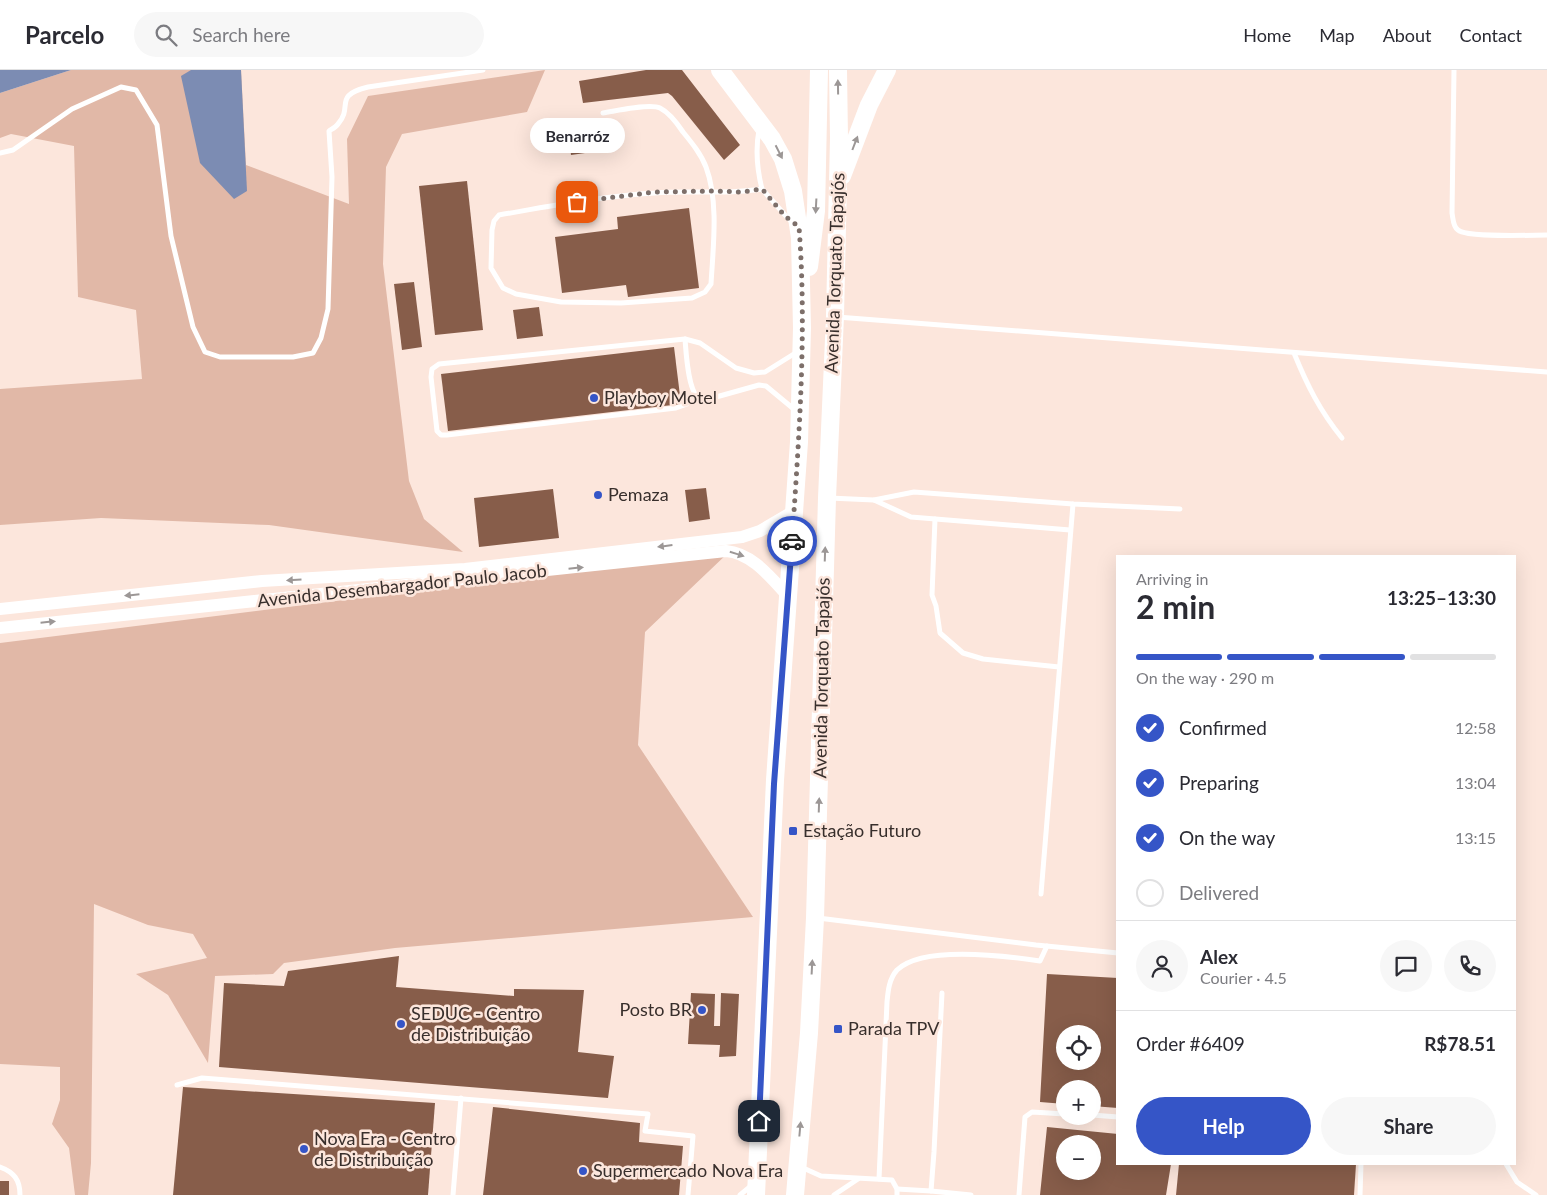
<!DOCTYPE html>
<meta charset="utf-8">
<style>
:root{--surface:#fff;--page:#f7f7f7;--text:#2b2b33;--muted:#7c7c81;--line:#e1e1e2;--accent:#3555c7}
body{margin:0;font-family:Lato,sans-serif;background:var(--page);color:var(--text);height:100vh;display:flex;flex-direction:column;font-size:19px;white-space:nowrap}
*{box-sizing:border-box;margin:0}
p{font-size:16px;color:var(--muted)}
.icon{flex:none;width:28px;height:28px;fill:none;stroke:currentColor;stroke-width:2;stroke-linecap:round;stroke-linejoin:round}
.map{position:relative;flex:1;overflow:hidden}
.details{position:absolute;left:1116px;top:485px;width:400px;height:610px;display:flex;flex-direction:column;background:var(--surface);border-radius:0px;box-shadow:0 5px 20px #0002}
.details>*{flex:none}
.tools{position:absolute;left:1056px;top:955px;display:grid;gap:10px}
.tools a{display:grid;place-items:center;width:45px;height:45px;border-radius:50%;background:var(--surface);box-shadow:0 5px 20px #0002;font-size:25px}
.pin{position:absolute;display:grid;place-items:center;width:42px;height:42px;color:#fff;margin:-21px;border-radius:10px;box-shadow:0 2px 8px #0006}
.courier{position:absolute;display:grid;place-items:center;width:50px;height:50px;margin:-25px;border:4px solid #3555c7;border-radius:50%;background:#fff;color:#222;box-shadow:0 1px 6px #0007}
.bubble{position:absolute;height:35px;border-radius:18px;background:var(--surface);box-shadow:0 5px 20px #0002;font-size:16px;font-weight:700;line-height:35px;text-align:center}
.summary em{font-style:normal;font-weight:700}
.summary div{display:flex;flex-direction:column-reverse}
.summary{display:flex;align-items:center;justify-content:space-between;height:85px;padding:0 20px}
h1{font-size:32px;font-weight:700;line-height:38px}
.bar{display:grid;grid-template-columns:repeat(4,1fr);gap:8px 5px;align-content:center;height:60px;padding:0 20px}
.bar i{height:6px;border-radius:4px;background:var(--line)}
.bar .selected{background:var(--accent)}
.bar p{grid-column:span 4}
.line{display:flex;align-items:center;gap:12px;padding:0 20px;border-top:1px solid var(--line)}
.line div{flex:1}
.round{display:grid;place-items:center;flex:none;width:52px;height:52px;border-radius:26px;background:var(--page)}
ol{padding:0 20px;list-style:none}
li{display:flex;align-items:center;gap:15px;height:55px}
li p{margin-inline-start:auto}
li .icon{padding:5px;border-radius:50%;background:var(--accent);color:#fff;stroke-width:4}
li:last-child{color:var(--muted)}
li i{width:28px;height:28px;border:2px solid var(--line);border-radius:50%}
.action{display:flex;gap:10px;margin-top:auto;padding:10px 20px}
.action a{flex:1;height:58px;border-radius:30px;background:var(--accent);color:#fff;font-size:20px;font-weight:700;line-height:58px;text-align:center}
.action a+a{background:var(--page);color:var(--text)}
header{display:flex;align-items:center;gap:30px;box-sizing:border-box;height:70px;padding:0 25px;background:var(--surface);border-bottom:1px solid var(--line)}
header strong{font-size:24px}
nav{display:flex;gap:28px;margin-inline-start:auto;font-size:18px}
.search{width:350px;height:45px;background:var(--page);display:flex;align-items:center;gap:12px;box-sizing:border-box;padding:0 18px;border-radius:28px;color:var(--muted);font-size:19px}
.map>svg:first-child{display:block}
.green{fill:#e1b8a7}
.water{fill:#7c8cb3}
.building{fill:#875d4a;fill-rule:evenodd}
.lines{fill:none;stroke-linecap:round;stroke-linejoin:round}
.service{stroke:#fff;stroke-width:5}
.tertiary{stroke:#fff;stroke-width:12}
.trunk{stroke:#fff;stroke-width:18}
.oneway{fill:#9c9796}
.done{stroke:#7d6f6a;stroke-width:5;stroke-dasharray:0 9}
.route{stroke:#3555c7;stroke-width:6}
.poi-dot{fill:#3555c7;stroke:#fce6dc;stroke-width:2}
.labels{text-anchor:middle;stroke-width:5;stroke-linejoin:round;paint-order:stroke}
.street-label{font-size:18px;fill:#382f2c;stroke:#fce6dc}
.poi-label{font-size:18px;fill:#382f2c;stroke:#fce6dc;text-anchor:start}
</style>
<header>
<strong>Parcelo</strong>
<div class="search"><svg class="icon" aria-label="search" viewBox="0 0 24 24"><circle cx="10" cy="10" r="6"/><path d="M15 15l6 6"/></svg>Search here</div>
<nav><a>Home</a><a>Map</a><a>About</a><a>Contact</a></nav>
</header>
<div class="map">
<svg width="1547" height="1125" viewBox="0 0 1547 1125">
<rect width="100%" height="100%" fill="#fce6dc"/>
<g class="green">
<path d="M71 0H241L246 95 349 134 347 69 368 26 545 0 527 42 402 64 386 97 383 194 409 411 424 449 463 482 269 455 101 448 0 455V319L142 309 136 240 78 227 74 76 11 64 0 68V23Z"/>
<path d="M729 482 645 562 638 675 753 847 395 878 284 893 273 904 215 906 208 993 168 925 136 904 207 888 193 864 148 855 94 834 91 1093 88 1125H75L69 1078 52 1054 60 1030V997L0 994V573Z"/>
</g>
<g class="water">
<path d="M0 0H71L0 23Z"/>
<path d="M191 0H241L247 121 234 129 200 93 181 6Z"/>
</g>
<g class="building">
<path d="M646 0H682L740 75 724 90 672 26 668 23 583 33 579 11Z"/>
<path d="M589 54 592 82 571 85 568 56Z"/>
<path d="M467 111 483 260 435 265 419 116Z"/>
<path d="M689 138 699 218 628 227 626 215 562 223 555 167 618 159 617 147Z"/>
<path d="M414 212 422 277 402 280 394 214Z"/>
<path d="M539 237 543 266 517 269 513 240Z"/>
<path d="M674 277 681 334 448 361 441 304Z"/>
<path d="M706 418 710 449 689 452 685 420Z"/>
<path d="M553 419 559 468 479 477 474 428Z"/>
<path d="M399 886 396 917 514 926V919L584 920 578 982 614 986 608 1028 219 997 224 913 284 916 288 901Z"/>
<path d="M1047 904 1118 908V1038L1092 1036V1019H1065V1034L1040 1032ZM1065 964H1092V991H1065Z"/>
<path d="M691 923 715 924 714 956H720L721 923 739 924 736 986 719 987 720 975 688 974Z"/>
<path d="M183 1017 435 1033 428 1125H173Z"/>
<path d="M493 1037 640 1053 639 1072 683 1076 679 1125H483Z"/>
<path d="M1047 1057 1118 1064V1094H1171L1166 1125H1040ZM1065 1074H1092V1101H1065Z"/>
<path d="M1179 1094H1356L1354 1125H1176Z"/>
<rect x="0" y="1111" width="9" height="14"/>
</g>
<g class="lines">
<g class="service">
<path d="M1454 0 1452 143C1453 148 1453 157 1458 160 1468 168 1531 165 1547 165"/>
<path d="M603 43C616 41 650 33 660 38 670 43 677 53 683 62 692 73 701 84 706 97 719 132 713 178 711 214L705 222 692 228 621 233 561 232 516 224 503 218 491 198 492 160 494 151 499 145C551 136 603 126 655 123 690 120 726 125 762 119L785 145 792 152"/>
<path d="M759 60C755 81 757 99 762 119"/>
<path d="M0 83 13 80 72 39 121 17 136 20 157 55 171 166 193 257 205 282 220 287H293L313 283 321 268 328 239 332 107 329 61C332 59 336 57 338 54 354 36 332 26 368 17L483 0"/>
<path d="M837 247 1547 302"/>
<path d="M685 269C686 281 688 326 701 329 703 330 706 329 709 329L759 315 766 316 795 340"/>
<path d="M1294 283C1307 315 1320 341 1342 368"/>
<path d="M701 329 676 338 447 365H441L437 361 431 307 432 299 439 294 685 269 700 273 736 298 754 303 765 302 797 282"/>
<path d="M829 428 874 430 914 422 1073 434 1180 439"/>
<path d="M874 430 911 447 1070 460"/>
<path d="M935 449 932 525 936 536 940 563 963 583 983 589 1059 597"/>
<path d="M1041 824 1073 434"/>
<path d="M818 848 1036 875 1118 883"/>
<path d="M177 1015 202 1008 648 1044 645 1061 693 1066 688 1125"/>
<path d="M1092 1045 1118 1047"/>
<path d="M1506 1094 1517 1112 1536 1125"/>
<path d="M0 1097C14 1102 20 1110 20 1125"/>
<path d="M801 1097 821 1106 892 1110 897 1119V1125"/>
<path d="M879 1109 887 932C888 921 889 909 897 900 923 875 1006 886 1040 891L1047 876"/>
<path d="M897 1119 931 1121 934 1082 942 923"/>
<path d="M931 1121 971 1125"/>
<path d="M453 1125 461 1028"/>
<path d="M740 1125 751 1116"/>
<path d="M834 1125 858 1109"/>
<path d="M1019 1125 1025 1047 1032 1042 1065 1044"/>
<path d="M1360 1125 1361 1094"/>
</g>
<g class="tertiary">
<path d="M0 539 262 511 465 499 742 467 760 461 794 441"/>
<path d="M0 558 726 481C752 483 771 508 788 526"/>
</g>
<g class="trunk">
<path d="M720 0 772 69 783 89 793 121 800 168 802 258 799 372 775 710 756 1125"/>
<path d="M842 106 869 35 887 0"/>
<path d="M809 197 816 141 819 0"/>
<path d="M795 1125 809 963 815 848 827 428 835 246 839 68 838 0"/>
</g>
</g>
<defs><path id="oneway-solid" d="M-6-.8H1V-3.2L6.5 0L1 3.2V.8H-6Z" transform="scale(1.25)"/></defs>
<g class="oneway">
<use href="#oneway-solid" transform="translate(838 17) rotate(-91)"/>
<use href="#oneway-solid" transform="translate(855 73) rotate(-69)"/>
<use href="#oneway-solid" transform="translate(779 82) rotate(63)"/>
<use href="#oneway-solid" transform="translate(816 136) rotate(93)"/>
<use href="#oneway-solid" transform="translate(665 476) rotate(173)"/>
<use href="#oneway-solid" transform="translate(737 484) rotate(17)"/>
<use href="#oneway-solid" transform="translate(825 484) rotate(-88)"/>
<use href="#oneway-solid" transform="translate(576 498) rotate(-6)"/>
<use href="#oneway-solid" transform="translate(294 510) rotate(177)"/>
<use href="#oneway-solid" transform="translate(132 525) rotate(174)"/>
<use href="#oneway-solid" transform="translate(48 552) rotate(-6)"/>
<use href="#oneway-solid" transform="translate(819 735) rotate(-88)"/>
<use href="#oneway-solid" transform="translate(812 897) rotate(-87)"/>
<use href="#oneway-solid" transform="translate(800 1059) rotate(-85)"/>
</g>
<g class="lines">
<path class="done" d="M577 132 654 122 711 121 742 122 762 119 785 146 799 157C807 261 799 367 792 471"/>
<path class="route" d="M759 1051 774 714 792 471"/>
</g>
<g class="poi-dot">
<circle cx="594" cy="328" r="5"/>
<circle cx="598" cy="425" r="5"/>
<rect x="788" y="756" width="10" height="10" rx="2.5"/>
<circle cx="702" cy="940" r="5"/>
<circle cx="401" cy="954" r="5"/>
<rect x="833" y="954" width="10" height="10" rx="2.5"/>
<circle cx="304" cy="1079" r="5"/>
<circle cx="583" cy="1101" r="5"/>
</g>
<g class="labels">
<g class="street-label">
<text transform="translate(835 203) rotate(-88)" y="6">Avenida Torquato Tapajós</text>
<text transform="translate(402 516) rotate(-6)" y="6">Avenida Desembargador Paulo Jacob</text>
<text transform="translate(822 608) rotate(-89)" y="6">Avenida Torquato Tapajós</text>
</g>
<g class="poi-label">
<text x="604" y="334">Playboy Motel</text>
<text x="608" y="431">Pemaza</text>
<text x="803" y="767">Estação Futuro</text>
<text x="692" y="946" text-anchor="end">Posto BR</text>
<text x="411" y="950">SEDUC - Centro<tspan x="411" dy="21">de Distribuição</tspan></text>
<text x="848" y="965">Parada TPV</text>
<text x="314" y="1075">Nova Era - Centro<tspan x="314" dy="21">de Distribuição</tspan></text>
<text x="593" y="1107">Supermercado Nova Era</text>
</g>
</g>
</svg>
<div class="tools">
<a><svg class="icon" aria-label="locate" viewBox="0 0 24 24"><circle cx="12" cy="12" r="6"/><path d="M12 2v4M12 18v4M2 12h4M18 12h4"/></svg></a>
<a>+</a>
<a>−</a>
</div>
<div class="pin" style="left:577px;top:132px;background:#ea580c"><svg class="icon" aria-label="bag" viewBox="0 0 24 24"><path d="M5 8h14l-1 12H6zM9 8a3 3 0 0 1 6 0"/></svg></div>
<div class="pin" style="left:759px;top:1051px;background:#1f2937"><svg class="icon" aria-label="home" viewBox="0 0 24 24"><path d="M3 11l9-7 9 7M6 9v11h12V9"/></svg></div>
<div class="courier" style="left:792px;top:471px"><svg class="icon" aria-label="car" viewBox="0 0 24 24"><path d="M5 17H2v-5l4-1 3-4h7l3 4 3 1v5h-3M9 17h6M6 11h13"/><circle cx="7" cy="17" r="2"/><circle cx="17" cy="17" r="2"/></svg></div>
<div class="bubble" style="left:530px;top:48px;width:95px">Benarróz</div>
<section class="details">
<div class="summary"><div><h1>2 min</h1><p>Arriving in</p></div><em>13:25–13:30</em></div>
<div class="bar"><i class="selected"></i><i class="selected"></i><i class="selected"></i><i></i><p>On the way · 290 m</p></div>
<ol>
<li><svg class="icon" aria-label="check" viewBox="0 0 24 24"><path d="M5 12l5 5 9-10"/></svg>Confirmed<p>12:58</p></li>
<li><svg class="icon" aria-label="check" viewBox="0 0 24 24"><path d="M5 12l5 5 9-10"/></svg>Preparing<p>13:04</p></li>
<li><svg class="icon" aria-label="check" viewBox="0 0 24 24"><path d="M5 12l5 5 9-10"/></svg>On the way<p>13:15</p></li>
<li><i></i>Delivered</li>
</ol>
<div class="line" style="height:90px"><a class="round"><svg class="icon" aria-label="person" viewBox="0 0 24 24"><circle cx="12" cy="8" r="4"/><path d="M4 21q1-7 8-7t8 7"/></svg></a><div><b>Alex</b><p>Courier · 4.5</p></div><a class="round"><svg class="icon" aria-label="chat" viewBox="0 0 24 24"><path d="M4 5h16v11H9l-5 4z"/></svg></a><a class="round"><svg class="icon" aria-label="phone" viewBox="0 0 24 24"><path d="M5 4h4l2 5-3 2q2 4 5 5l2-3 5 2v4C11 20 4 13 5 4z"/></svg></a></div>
<div class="line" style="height:65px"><div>Order #6409</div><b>R$78.51</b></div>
<div class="action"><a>Help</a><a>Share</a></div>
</section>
</div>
